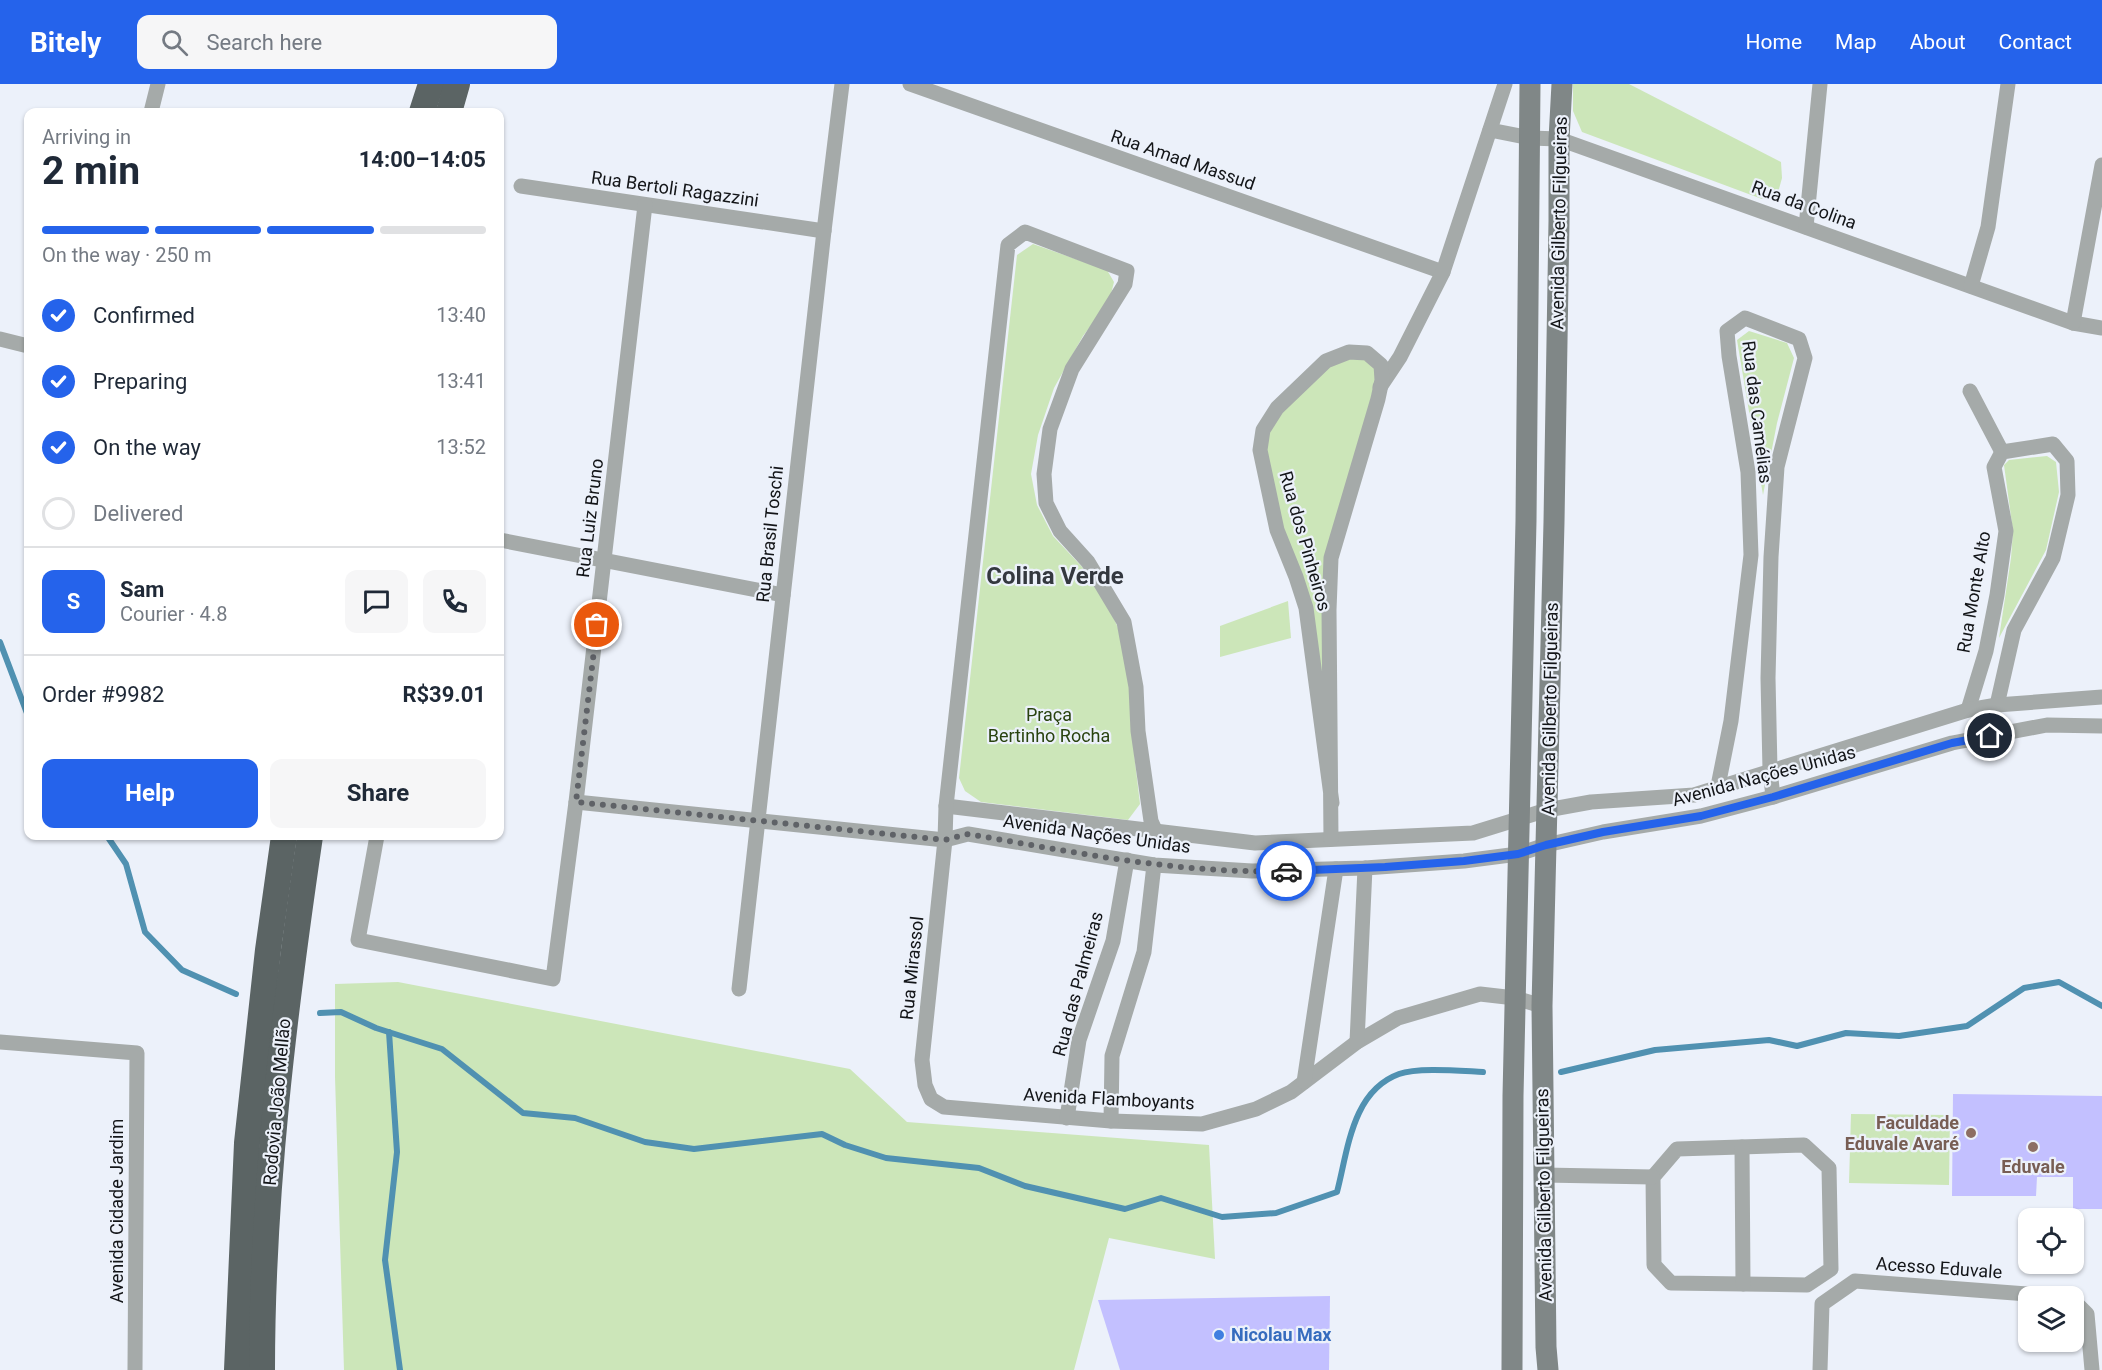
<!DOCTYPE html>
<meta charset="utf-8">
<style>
:root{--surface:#fff;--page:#f6f6f7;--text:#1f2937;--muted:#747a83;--line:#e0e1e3;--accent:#2563eb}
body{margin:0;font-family:Roboto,sans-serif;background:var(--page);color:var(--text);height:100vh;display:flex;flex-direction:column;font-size:22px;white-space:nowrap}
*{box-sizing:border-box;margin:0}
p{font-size:20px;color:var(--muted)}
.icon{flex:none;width:33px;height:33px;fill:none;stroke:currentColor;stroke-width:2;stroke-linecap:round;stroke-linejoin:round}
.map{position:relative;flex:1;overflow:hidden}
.side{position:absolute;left:24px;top:24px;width:480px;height:732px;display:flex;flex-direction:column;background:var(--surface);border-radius:12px;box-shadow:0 2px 4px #0004}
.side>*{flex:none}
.tools{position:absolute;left:2018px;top:1124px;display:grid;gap:12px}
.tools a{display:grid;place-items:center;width:66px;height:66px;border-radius:12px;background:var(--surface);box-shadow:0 2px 4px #0004;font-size:30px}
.pin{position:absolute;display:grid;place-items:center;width:51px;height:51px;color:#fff;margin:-26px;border:3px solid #fff;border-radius:50%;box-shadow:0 2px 6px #0007}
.courier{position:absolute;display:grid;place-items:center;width:60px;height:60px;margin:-30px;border:4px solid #2563eb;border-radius:50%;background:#fff;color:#222;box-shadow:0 2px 8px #0007}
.headline em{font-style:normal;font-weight:700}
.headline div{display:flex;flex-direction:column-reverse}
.headline{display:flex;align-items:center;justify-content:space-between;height:102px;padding:0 18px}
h1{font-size:39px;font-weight:700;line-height:45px}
.bar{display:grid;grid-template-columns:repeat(4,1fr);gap:9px 6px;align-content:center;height:72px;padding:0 18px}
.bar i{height:8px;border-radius:4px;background:var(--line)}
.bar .current{background:var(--accent)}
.bar p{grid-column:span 4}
.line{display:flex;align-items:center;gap:15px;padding:0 18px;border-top:2px solid var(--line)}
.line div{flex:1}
.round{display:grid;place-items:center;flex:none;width:63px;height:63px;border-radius:12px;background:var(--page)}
ol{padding:0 18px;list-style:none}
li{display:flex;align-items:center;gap:18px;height:66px}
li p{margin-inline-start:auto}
li .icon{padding:6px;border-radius:50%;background:var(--accent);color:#fff;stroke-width:4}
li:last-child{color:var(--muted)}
li i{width:33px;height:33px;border:3px solid var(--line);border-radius:50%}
.primary-button{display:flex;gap:12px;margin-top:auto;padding:12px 18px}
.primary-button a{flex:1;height:69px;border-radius:12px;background:var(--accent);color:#fff;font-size:24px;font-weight:700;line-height:69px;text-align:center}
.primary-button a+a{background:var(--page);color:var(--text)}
header{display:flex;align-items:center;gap:36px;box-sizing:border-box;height:84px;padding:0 30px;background:var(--accent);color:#fff}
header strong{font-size:28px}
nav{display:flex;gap:33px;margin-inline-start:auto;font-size:21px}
.search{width:420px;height:54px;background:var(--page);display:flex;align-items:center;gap:15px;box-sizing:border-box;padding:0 21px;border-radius:12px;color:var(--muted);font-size:22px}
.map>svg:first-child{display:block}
.green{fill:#cce6b9}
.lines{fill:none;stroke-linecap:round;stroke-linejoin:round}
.stream{stroke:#5091b1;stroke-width:6}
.building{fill:#c3c0ff}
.minor{stroke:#a5aaa9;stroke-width:15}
.secondary{stroke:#808787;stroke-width:21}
.trunk{stroke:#5b6464;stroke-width:26}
.done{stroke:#5f6267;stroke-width:6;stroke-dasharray:0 10.8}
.route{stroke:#2563eb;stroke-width:8}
.education-dot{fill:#8d6e63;stroke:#ecf1fa;stroke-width:2}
.shop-dot{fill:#3f7fe0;stroke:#ecf1fa;stroke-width:2}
.labels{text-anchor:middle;stroke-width:4.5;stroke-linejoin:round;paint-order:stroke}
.street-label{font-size:18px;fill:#131518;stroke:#ecf1fa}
.park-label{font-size:18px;fill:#29430f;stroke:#ecf1fa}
.education-label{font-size:18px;font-weight:bold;fill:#785e54;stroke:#ecf1fa;text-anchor:end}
.shop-label{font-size:18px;font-weight:bold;fill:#366cbe;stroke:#ecf1fa;text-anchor:start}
.district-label{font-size:24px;font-weight:bold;fill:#34383f;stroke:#ecf1fa}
</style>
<header>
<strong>Bitely</strong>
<div class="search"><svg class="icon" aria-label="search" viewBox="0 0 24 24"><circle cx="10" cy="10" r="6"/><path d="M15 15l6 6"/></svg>Search here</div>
<nav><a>Home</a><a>Map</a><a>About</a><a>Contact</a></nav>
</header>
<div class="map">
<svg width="2102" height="1286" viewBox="0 0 2102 1286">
<rect width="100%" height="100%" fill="#ecf1fa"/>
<g class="green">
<path d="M1573 0H1629L1781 78 1782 94 1777 112 1762 115 1582 48 1573 27Z"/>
<path d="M1033 160 1107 186 1114 198 1109 218 1083 252 1054 304 1038 351 1031 390 1037 421 1053 452 1101 503 1118 544 1132 607 1134 669 1140 720 1128 736 981 718 965 707 959 694 1017 171Z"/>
<path d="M1749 247 1787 259 1794 274 1777 339 1763 411 1737 256Z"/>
<path d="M1349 273 1365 274 1376 283V296L1326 473V637L1265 366 1268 347 1281 327 1329 281Z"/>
<path d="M2047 372 2056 378 2059 408 2046 466 1999 554 2011 474 2013 447 2004 381 2009 376Z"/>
<path d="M1288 517 1291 554 1220 573V542Z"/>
<path d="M398 898 850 985 907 1038 1209 1061 1215 1175 1109 1154 1074 1286H344L335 993V900Z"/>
<path d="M1851 1030 1950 1031 1949 1101 1849 1099Z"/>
</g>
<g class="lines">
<g class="stream">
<path d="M0 558 28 632"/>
<path d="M107 752 126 780 145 848 182 886 236 910"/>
<path d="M320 929 341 928 376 944 442 965 523 1029 575 1034 645 1058 694 1065 822 1050 845 1061 886 1074 979 1084 1025 1102 1125 1125 1161 1114 1222 1133 1276 1129 1337 1108C1348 1066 1352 1007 1399 990 1418 983 1461 987 1483 988"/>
<path d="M389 948 397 1068 385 1176 400 1286"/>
<path d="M1561 988 1655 966 1769 956 1797 962 1846 949 1899 952 1967 942 2024 904 2059 898 2102 922"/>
</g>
</g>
<g class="building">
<path d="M1953 1010 2102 1012V1125H2073V1093H2037L2036 1112H1952Z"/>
<path d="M1330 1212 1329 1286H1120L1098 1216Z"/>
</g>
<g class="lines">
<g class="minor">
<path d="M910 0 1443 188"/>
<path d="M151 28 158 0"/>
<path d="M1490 46 1530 54 1559 55 2073 239 2102 244"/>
<path d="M521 102 824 147"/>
<path d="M1806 143 1820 0"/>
<path d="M1971 202 1988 143 2008 0"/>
<path d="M2073 239 2102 81"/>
<path d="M0 255 28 262"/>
<path d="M1380 303 1400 273 1443 188 1505 0"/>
<path d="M1970 307 2002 368"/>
<path d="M500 456 783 511"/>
<path d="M1968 626 1986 567 1997 511 2006 447 1994 383 2002 368 2053 360 2067 377 2068 411 2053 474 2014 546 1997 621"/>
<path d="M1718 702 1731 637 1751 471 1748 388 1729 272 1727 247 1745 234 1799 255 1805 274 1777 383 1771 473 1768 594 1770 686 1773 713"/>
<path d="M576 718 945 756 968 750 1154 781 1252 787 1365 784 1464 777 1518 770 1546 761 1603 748 1701 732 1773 713 1952 659 2047 641 2102 642"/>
<path d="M946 722 1255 759 1473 749 1547 726 1591 718 1694 711 1968 626 1997 621 2102 613"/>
<path d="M1156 748 1151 737 1138 647 1136 603 1124 538 1088 478 1060 447 1046 419 1044 390 1050 345 1072 285 1125 200 1127 187 1025 148 1008 161 946 722 945 756 922 976 925 1001 931 1015 944 1023 1111 1037 1202 1040 1256 1025 1291 1008 1357 958 1398 934 1480 910 1515 914 1542 922"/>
<path d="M377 752 358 856 553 895 576 718 645 121"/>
<path d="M1331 755 1329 526 1331 474 1378 315 1382 296 1381 281 1367 269 1349 268 1326 277 1277 324 1263 346 1260 366 1277 446 1296 493 1306 524 1332 719"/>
<path d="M739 905 824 147 842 0"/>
<path d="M0 958 137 969 135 1286"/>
<path d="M1357 958 1365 784"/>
<path d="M1304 998 1336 785"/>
<path d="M1067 1034 1079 956 1113 857 1127 776"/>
<path d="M1111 1037 1112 972 1144 868 1154 781"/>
<path d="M1804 1061 1829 1084 1831 1185 1807 1201 1671 1199 1654 1181 1653 1093 1677 1065Z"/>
<path d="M1742 1063 1743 1200"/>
<path d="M1543 1091 1653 1093"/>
<path d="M2073 1216 2087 1230 2092 1286"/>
<path d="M1820 1286 1822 1220 1855 1197 2054 1212"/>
</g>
<g class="secondary">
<path d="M1512 1286 1513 1012 1526 437 1530 0"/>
<path d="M1548 1286 1546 1263 1542 922 1554 438 1559 137V55L1562 0"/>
</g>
<g class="trunk">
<path d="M422 28 431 0"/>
<path d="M449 28 457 0"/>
<path d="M237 1286 247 1059 268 866 284 752"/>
<path d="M262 1286C262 1107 284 929 310 752"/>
</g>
</g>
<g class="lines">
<path class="done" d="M597 541 576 718 945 756 968 750C1073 768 1179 790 1286 787"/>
<path class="route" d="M1286 787 1385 783 1464 777 1518 770 1546 761 1603 748 1701 732 1773 713 1952 659 1990 652"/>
</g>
<g class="education-dot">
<circle cx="1971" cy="1049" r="6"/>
<circle cx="2033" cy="1063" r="6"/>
</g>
<circle class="shop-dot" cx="1219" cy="1251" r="6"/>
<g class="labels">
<g class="street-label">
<text transform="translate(1183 76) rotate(19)" y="6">Rua Amad Massud</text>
<text transform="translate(675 105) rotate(8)" y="6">Rua Bertoli Ragazzini</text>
<text transform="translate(1804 121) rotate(20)" y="6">Rua da Colina</text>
<text transform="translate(1559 139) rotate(-89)" y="6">Avenida Gilberto Filgueiras</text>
<text transform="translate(1757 328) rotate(83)" y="6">Rua das Camélias</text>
<text transform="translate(590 434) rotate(-83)" y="6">Rua Luiz Bruno</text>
<text transform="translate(770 450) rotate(-84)" y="6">Rua Brasil Toschi</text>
<text transform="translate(1305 457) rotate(74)" y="6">Rua dos Pinheiros</text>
<text transform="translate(1974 508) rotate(-80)" y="6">Rua Monte Alto</text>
<text transform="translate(1550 625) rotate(-89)" y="6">Avenida Gilberto Filgueiras</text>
<text transform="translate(1764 692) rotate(-15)" y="6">Avenida Nações Unidas</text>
<text transform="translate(1097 750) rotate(8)" y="6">Avenida Nações Unidas</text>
<text transform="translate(912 884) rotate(-84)" y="6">Rua Mirassol</text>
<text transform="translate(1078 900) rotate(-75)" y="6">Rua das Palmeiras</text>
<text transform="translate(1109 1015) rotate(3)" y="6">Avenida Flamboyants</text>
<text transform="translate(277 1018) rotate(-85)" y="6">Rodovia João Mellão</text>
<text transform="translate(1544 1111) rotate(-91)" y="6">Avenida Gilberto Filgueiras</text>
<text transform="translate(117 1127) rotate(-90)" y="6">Avenida Cidade Jardim</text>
<text transform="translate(1939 1184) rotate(4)" y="6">Acesso Eduvale</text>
</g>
<g class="park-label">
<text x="1049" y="637">Praça<tspan x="1049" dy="21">Bertinho Rocha</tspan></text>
</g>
<g class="education-label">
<text x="1959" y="1045">Faculdade<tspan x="1959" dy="21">Eduvale Avaré</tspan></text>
<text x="2033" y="1089" text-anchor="middle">Eduvale</text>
</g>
<g class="shop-label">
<text x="1231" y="1257">Nicolau Max</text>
</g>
<g class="district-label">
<text x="1055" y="500">Colina Verde</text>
</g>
</g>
</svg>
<div class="tools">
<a><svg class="icon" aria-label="locate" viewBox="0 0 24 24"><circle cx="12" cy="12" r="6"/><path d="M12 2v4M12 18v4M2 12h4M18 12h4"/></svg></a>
<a><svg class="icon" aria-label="layers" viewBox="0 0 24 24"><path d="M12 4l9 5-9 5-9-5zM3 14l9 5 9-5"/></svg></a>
</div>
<div class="pin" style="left:597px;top:541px;background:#ea580c"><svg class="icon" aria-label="bag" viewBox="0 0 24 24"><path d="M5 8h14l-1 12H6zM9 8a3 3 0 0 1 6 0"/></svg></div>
<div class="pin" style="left:1990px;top:652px;background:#1f2937"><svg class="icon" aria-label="home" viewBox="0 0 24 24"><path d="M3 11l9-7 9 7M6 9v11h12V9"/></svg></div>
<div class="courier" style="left:1286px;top:787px"><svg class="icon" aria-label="car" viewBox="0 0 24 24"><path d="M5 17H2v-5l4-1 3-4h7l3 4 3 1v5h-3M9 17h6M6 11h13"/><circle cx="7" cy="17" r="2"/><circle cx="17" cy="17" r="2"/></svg></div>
<section class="side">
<div class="headline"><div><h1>2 min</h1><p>Arriving in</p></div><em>14:00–14:05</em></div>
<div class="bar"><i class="current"></i><i class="current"></i><i class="current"></i><i></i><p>On the way · 250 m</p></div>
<ol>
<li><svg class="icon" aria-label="check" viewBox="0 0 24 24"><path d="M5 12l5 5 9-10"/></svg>Confirmed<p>13:40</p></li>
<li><svg class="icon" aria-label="check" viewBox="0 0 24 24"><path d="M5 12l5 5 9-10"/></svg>Preparing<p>13:41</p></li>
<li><svg class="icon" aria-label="check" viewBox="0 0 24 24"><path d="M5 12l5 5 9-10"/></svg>On the way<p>13:52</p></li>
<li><i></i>Delivered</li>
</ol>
<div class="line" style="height:108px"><b class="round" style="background:var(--accent);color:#fff">S</b><div><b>Sam</b><p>Courier · 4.8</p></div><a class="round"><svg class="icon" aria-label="chat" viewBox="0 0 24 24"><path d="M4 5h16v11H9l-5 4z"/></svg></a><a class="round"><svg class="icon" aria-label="phone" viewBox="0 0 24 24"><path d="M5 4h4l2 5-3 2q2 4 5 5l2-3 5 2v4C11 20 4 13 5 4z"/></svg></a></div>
<div class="line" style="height:78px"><div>Order #9982</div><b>R$39.01</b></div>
<div class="primary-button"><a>Help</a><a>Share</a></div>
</section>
</div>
